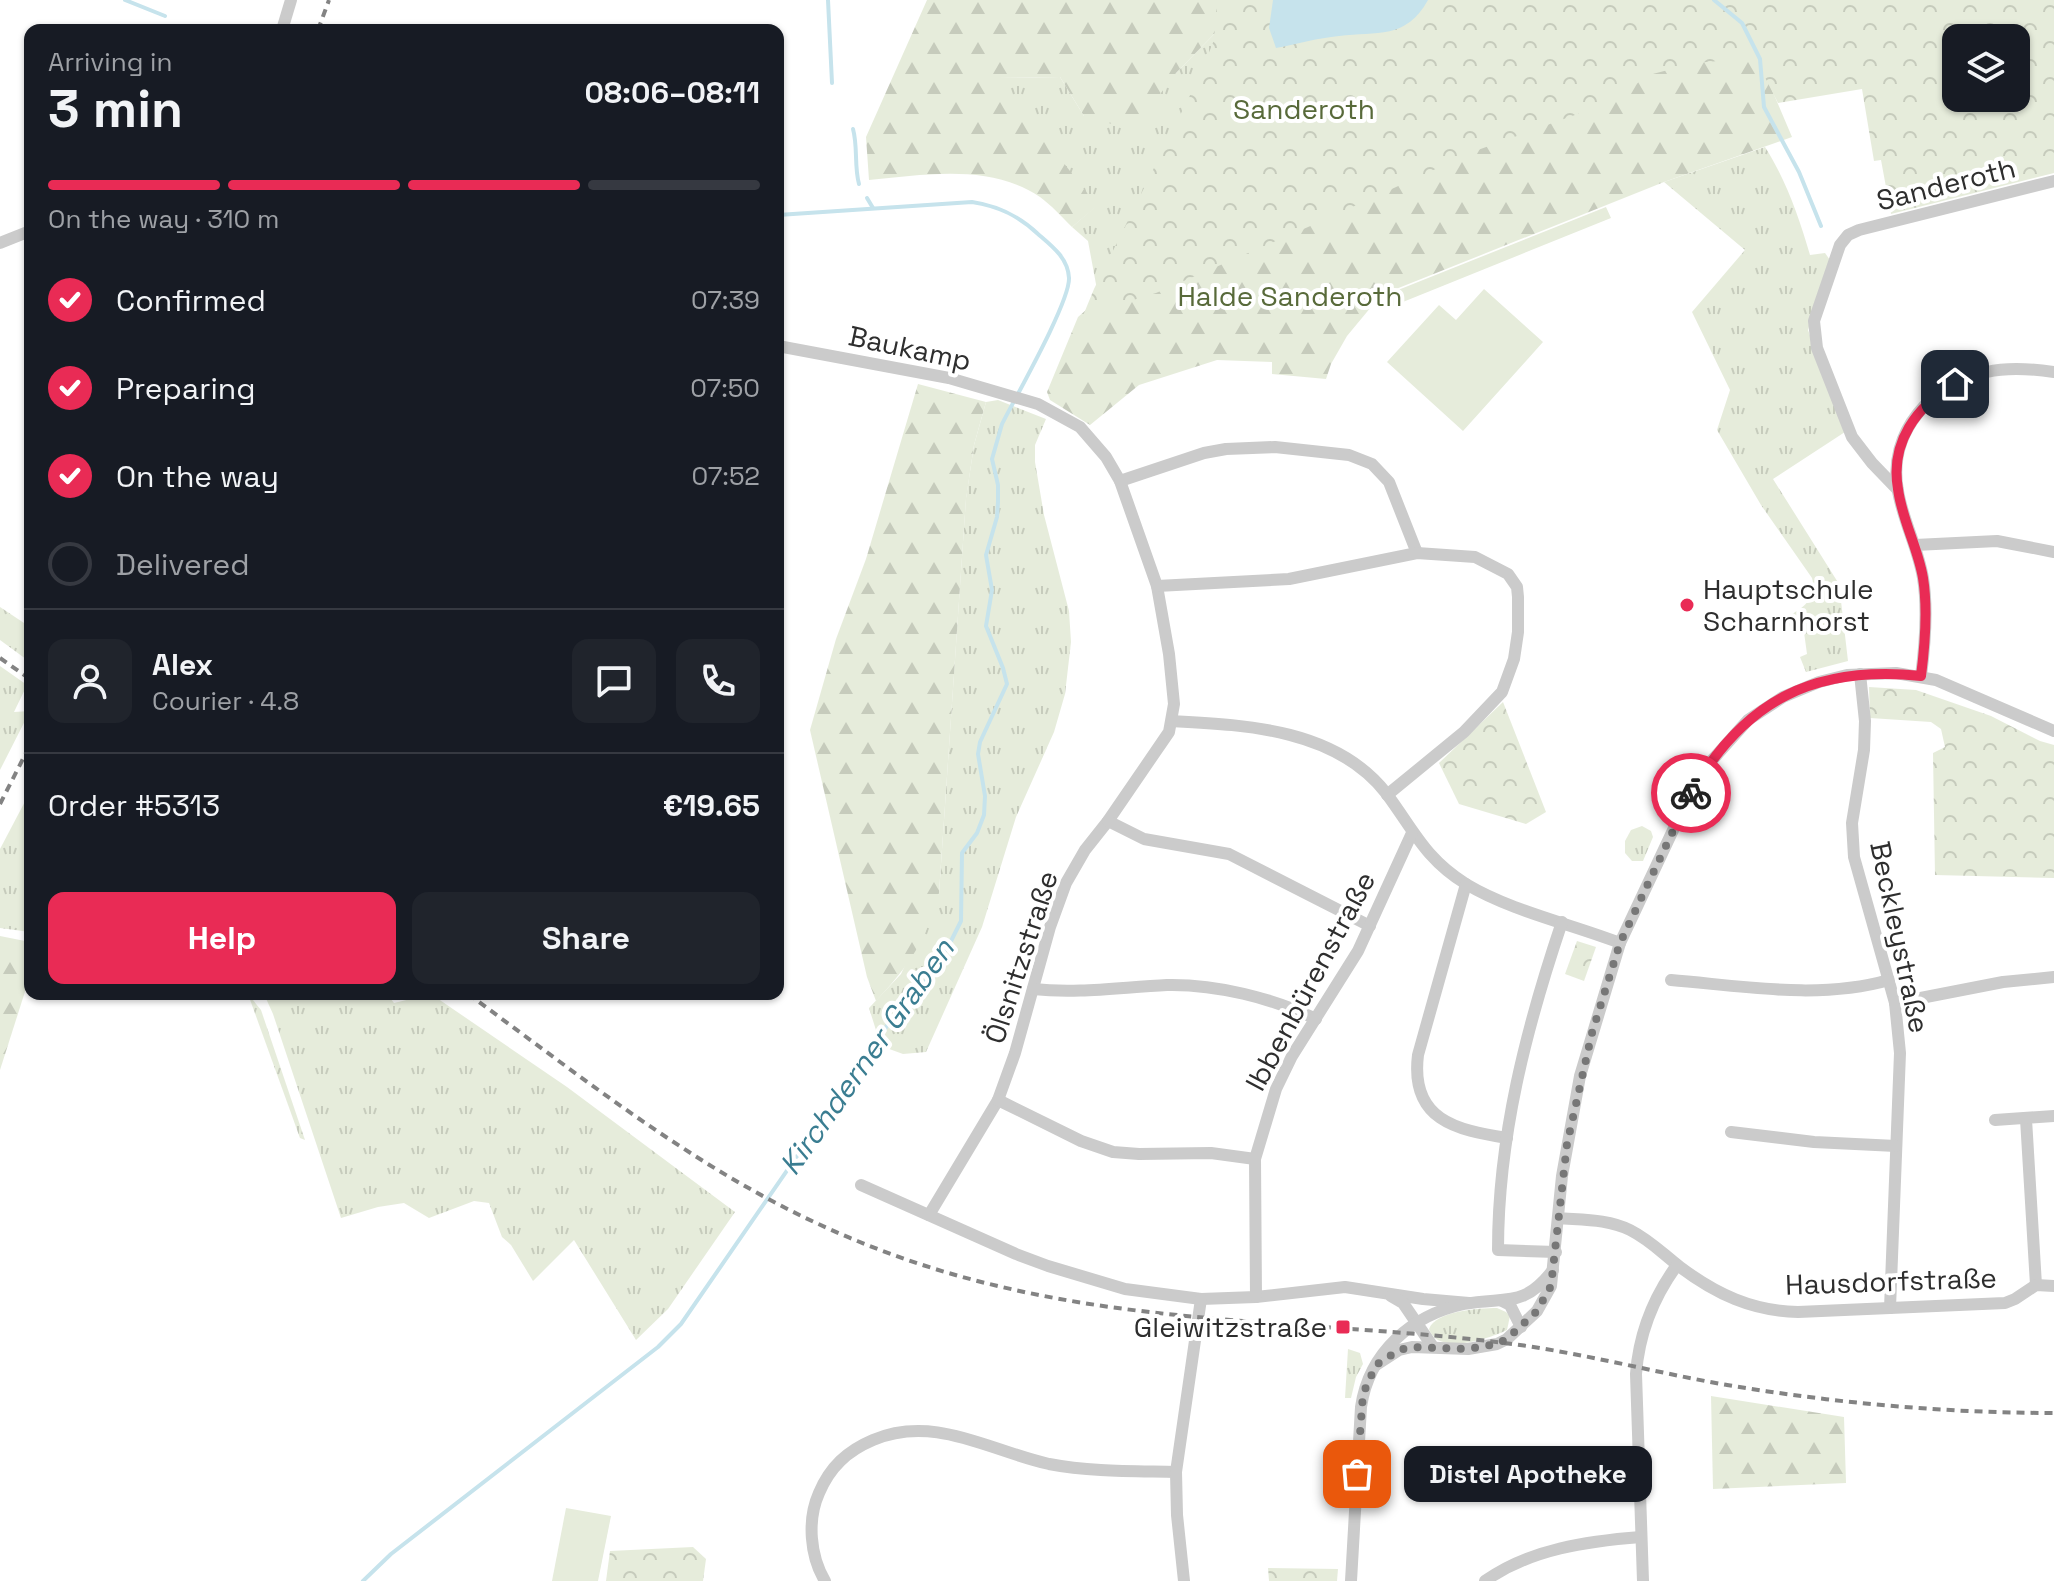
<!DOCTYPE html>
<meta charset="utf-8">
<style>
:root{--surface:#171b24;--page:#20242c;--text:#f1f3f6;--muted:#9ea1a6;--line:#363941;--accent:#e92b55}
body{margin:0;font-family:"Space Grotesk",sans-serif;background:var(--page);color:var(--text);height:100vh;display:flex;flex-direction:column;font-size:30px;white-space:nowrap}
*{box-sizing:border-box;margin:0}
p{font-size:26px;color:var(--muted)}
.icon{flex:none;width:44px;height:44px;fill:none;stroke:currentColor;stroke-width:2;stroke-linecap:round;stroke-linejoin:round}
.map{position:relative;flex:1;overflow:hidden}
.side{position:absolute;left:24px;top:24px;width:760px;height:976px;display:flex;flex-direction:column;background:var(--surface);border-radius:16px;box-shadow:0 2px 6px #0004}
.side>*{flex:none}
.controls{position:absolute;left:1942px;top:24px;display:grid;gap:16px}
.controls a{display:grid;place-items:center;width:88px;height:88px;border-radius:16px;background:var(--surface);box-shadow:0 2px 6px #0004;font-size:40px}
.pin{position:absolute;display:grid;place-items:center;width:68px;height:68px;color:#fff;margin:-34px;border-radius:16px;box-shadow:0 4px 12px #0006}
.courier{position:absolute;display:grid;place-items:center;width:80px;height:80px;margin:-40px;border:6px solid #e92b55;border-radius:50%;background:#fff;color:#222;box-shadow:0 2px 10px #0007}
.bubble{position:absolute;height:56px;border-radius:16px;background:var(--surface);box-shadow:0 2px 6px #0004;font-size:26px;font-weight:700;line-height:56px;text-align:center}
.headline em{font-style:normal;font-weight:700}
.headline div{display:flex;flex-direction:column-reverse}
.headline{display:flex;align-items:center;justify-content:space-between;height:136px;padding:0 24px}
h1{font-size:52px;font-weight:700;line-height:60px}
.bar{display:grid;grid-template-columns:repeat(4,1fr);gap:12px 8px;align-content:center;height:96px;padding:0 24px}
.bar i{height:10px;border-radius:6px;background:var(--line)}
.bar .current{background:var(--accent)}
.bar p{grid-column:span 4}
.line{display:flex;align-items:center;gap:20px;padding:0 24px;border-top:2px solid var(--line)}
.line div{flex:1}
.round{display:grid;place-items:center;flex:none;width:84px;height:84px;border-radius:16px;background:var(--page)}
ol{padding:0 24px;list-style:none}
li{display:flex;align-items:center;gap:24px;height:88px}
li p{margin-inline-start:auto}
li .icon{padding:8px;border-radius:50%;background:var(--accent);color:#fff;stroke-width:4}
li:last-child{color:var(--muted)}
li i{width:44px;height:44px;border:4px solid var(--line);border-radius:50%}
.cta{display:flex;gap:16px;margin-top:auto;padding:16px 24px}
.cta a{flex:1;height:92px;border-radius:16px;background:var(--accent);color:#fff;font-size:32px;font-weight:700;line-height:92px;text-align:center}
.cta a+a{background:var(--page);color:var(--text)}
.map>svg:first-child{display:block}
.grass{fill:url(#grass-tufts)}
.forest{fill:url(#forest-firs)}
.park{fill:url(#park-crowns);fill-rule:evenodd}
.garden{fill:#e6ecdb}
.water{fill:#c6e3ec}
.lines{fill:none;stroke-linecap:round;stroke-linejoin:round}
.stream{stroke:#c6e3ec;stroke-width:4}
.minor{stroke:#cbcbcb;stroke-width:12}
.rail{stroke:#838383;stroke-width:4;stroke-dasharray:8 6;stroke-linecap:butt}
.done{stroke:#777;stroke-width:8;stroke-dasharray:0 14.4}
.route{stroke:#e92b55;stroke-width:10}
.poi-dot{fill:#e92b55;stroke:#fff;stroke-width:3}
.labels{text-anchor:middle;stroke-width:8;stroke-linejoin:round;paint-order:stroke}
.park-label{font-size:28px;fill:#586a3a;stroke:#fff}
.street-label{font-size:28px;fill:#2e2e2e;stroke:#fff}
.poi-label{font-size:28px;fill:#2e2e2e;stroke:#fff;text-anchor:start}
.water-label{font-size:30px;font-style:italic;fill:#3a7d91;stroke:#fff}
</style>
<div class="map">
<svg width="2054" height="1581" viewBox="0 0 2054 1581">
<defs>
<pattern id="grass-tufts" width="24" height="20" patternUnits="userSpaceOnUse" patternTransform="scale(2)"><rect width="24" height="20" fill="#e6ecdb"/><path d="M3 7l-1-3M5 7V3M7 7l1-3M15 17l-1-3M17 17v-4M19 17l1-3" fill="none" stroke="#c6cbbc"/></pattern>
<pattern id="forest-firs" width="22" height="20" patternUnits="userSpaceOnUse" patternTransform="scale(2)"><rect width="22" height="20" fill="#e6ecdb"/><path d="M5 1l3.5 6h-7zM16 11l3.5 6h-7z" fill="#c6cbbc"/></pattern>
<pattern id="park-crowns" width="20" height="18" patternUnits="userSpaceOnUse" patternTransform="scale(2)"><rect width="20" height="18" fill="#e6ecdb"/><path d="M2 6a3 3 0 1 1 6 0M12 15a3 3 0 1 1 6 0" fill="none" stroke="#c6cbbc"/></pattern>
</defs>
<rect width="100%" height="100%" fill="#fff"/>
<g class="grass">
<path d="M1228 20 1098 295 1088 241 1072 227 1096 206 997 78 1060 77 1084 116 1176 73Z"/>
<path d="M1765 147C1786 180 1799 217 1810 255L1825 253 1830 260 1808 330 1845 432 1773 479 1839 584 1848 661 1806 672 1800 657 1807 654 1803 625 1791 630 1786 618C1802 608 1818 600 1812 578L1761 505 1717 430 1730 390 1692 312 1745 250 1664 182Z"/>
<path d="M998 400 1046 419 1035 445V462L1044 515 1069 611 1071 642 1065 694 1054 732 1016 817 982 927 926 1052 903 1054 881 1046 869 1008 901 974 939 893 966 498 974 445 986 402Z"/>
<path d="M0 607 30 627V662L0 640Z"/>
<path d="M0 666 27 685 14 712 30 711 0 770Z"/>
<path d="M30 792V932L0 928V849Z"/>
<path d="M1642 826 1651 831 1653 837 1643 861H1632L1625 853V841L1631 830Z"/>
<path d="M248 994 261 1010 305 1140 300 1138Z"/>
<path d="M264 994H387L394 1003 431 994 567 1087 735 1212 668 1309 636 1340 574 1240 533 1281 511 1245 502 1237 489 1203 474 1201 429 1218 404 1203 378 1207 341 1218 273 1014Z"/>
<path d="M1497 1308 1506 1312 1510 1316 1507 1330C1488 1339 1438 1356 1429 1329 1435 1311 1479 1308 1497 1308Z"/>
<path d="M1348 1349 1360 1353 1363 1364 1356 1377 1351 1398H1345Z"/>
</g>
<g class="forest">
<path d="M927 0H1238L1228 20 1176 73 1133 130 1084 116 1060 77 998 78 1097 206 1072 227C1062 217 1051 205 1040 197 989 163 925 175 869 180L866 137Z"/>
<path d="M1750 38 1792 137 1664 182 1381 295 1347 336 1331 364 1326 379 1272 374V362L1217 360 1139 385 1090 425 1050 400 1047 392 1078 317 1109 290 1458 140Z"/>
<path d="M918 384 986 402 974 445 966 499 939 893C927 939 909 966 876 1001L867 977 810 730 836 639 866 559Z"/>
<path d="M0 936 30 942V976L0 1070Z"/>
<path d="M1711 1396 1844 1417 1846 1483 1713 1489Z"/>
</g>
<g class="park">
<path d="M1217 0H2054V173L1891 214 1881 160 1874 161 1862 89 1778 103 1751 50 1730 60 1695 63 1645 76 1625 95 1614 101 1475 151 1315 224 1156 293 1107 308 1080 323 1094 289 1200 75 1214 40ZM1956 38H2016V98H1956Z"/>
<path d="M1869 687 1916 690 1991 716 2040 741 2054 745V878L1935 875 1933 753 1945 747 1941 729 1931 722 1870 718Z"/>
<path d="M1503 702 1546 812 1526 824 1459 804 1439 763Z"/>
<path d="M1577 941 1596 947 1584 981 1565 974Z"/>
<path d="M693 1547 706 1559 703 1581H606L610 1551Z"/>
<path d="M1268 1568 1338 1569 1337 1581H1269Z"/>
</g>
<g class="garden">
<path d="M1606 207 1611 218 1393 306 1388 294Z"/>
<path d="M1484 289 1543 342 1463 431 1387 362 1439 305 1456 320Z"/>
<path d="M566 1508 611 1516 598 1581H552Z"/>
</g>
<path class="water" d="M1273 0H1428C1406 40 1377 31 1339 36 1318 38 1297 44 1276 48L1269 28Z"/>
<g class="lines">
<g class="stream">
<path d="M125 0 165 16"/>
<path d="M828 0 832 83"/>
<path d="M1714 0 1742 23 1760 59 1764 107 1799 172 1821 226"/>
<path d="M853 129C858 147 854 166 859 184"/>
<path d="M867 198 873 208"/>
<path d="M363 1581 391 1554 658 1347 681 1324 891 1020C901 1009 917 999 923 987 932 972 928 956 947 949L961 921 962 853 977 833 984 815 985 796 978 754 980 742 1007 684 1003 668 986 626 992 590 986 555 997 517 998 502V485L992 459 1002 424C1015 398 1070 302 1069 278 1068 258 1052 246 1038 234 1019 216 999 206 972 202L778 215"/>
</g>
<g class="minor">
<path d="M282 30 291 0"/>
<path d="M0 243 30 231"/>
<path d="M778 346 949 378 1038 404 1080 427 1106 457 1120 481 1157 586 1169 654 1174 704 1169 732 1108 821 1085 850 1066 883 1050 927 1015 1053 998 1100 929 1215"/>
<path d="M1120 481 1204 453 1226 449 1275 447 1349 455 1372 464 1389 482 1417 553"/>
<path d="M1898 490 1872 463 1852 437 1817 348 1814 321 1840 245 1848 235 1859 230 2054 181"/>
<path d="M1915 545 1997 541 2054 552"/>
<path d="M1157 586 1289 579 1417 553 1475 557 1508 574 1517 587 1518 597V632L1514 659 1502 692 1464 732 1387 795"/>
<path d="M1860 674 1865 721 1864 750 1852 823 1854 857 1895 1003 1900 1053 1890 1308"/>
<path d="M1921 676C1925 645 1928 609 1923 578 1918 548 1903 521 1898 491 1887 432 1932 383 1987 372 2008 367 2033 369 2054 372"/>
<path d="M1172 721C1247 725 1336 729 1386 793 1413 829 1425 859 1466 884 1511 911 1571 924 1620 943"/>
<path d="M1108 821 1144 839 1229 854 1370 926"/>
<path d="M1466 884 1418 1055C1410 1120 1456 1130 1507 1138"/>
<path d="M1671 980C1743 986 1819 1000 1889 980"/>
<path d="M1033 989C1078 994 1122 987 1167 985 1216 984 1272 998 1316 1019"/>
<path d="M1895 1003 2003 982 2054 977"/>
<path d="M998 1100 1081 1141 1113 1152 1139 1154 1211 1153 1255 1159"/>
<path d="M2026 1119 2036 1285"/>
<path d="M1995 1120 2054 1116"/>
<path d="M1731 1132 1814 1142 1896 1146"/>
<path d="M861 1185 1016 1254 1048 1266 1125 1289 1201 1299 1256 1297 1345 1287 1423 1299 1469 1303"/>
<path d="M1558 1218C1583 1220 1608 1219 1630 1230 1650 1240 1663 1254 1680 1267 1716 1294 1752 1311 1798 1312L2005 1303 2015 1299 2036 1285 2054 1286"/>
<path d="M1556 1252 1498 1250C1498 1137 1526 1029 1562 922"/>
<path d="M1391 1296 1403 1303 1433 1347"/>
<path d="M1256 1297 1255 1159 1276 1089 1292 1056 1358 951 1412 833"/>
<path d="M1502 1301 1510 1305 1521 1327"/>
<path d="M1376 1365 1399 1350 1412 1347 1468 1349 1497 1344 1507 1339 1537 1311 1551 1286 1562 1176 1580 1076 1620 943 1690 794 1706 767 1748 720 1783 697 1819 682 1847 675 1896 673 1936 680 2054 731"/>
<path d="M825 1581C810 1556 807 1520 819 1493 830 1467 847 1451 873 1440 934 1414 990 1451 1049 1464 1091 1472 1134 1471 1176 1472"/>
<path d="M1184 1581 1177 1515 1176 1472 1201 1299"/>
<path d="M1351 1581 1361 1407C1369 1352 1412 1315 1464 1304 1506 1296 1523 1309 1553 1270"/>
<path d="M1485 1581C1530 1549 1588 1541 1641 1537"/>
<path d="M1643 1581 1636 1374C1639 1333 1653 1298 1677 1265"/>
</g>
<g class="rail">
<path d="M318 30 329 0"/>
<path d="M0 658 30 679"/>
<path d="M0 804 30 745"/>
<path d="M468 994C560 1061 652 1134 752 1190 830 1234 915 1267 1002 1287 1171 1327 1349 1322 1520 1345 1590 1355 1658 1373 1727 1385 1835 1403 1944 1413 2054 1413"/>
</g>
</g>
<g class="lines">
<path class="done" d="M1357 1474 1363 1394 1376 1365 1399 1350 1412 1347 1468 1349 1497 1344 1507 1339 1537 1311 1551 1286 1567 1144 1592 1033 1620 943 1691 793"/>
<path class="route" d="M1691 793C1745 700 1814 665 1921 676 1925 645 1928 609 1923 578 1918 548 1902 520 1898 489 1890 443 1916 406 1955 384"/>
</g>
<g class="poi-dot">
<circle cx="1687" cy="605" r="8"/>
<rect x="1335" y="1319" width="16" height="16" rx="4"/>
</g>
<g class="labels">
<g class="park-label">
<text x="1304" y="119">Sanderoth</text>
<text x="1290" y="306">Halde Sanderoth</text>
</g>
<g class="street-label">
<text transform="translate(1946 184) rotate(-14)" y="10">Sanderoth</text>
<text transform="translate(910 348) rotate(12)" y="10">Baukamp</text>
<text transform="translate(1900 937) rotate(78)" y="10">Beckleystraße</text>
<text transform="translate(1021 957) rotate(-72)" y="10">Ölsnitzstraße</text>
<text transform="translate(1310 981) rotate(-62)" y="10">Ibbenbürenstraße</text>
<text transform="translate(1891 1281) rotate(-2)" y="10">Hausdorfstraße</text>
</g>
<g class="poi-label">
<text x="1703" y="599">Hauptschule<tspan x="1703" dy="32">Scharnhorst</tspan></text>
<text x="1327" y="1337" text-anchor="end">Gleiwitzstraße</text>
</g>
<g class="water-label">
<text transform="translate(867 1057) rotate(-55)" y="10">Kirchderner Graben</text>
</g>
</g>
</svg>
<div class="controls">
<a><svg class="icon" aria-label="layers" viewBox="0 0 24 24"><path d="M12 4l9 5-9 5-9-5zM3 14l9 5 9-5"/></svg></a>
</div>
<div class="pin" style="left:1357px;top:1474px;background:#ea580c"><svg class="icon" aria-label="bag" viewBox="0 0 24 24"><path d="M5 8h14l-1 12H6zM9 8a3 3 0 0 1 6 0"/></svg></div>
<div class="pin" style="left:1955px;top:384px;background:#1f2937"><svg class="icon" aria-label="home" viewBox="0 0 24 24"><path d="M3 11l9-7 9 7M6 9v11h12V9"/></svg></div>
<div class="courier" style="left:1691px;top:793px"><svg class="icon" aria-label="bike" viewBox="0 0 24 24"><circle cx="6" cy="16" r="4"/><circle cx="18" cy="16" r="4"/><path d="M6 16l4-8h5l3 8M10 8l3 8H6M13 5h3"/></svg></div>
<div class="bubble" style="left:1404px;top:1446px;width:248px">Distel Apotheke</div>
<section class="side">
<div class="headline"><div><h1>3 min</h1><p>Arriving in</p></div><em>08:06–08:11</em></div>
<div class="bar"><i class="current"></i><i class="current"></i><i class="current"></i><i></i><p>On the way · 310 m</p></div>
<ol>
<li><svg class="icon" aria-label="check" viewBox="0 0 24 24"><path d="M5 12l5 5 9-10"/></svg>Confirmed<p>07:39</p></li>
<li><svg class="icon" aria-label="check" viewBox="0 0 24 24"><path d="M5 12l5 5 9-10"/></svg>Preparing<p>07:50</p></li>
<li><svg class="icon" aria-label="check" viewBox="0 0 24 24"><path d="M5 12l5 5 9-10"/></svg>On the way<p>07:52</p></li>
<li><i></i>Delivered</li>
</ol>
<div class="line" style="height:144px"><a class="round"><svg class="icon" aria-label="person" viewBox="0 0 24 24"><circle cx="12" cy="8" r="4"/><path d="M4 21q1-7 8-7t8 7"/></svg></a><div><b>Alex</b><p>Courier · 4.8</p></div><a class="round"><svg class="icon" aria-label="chat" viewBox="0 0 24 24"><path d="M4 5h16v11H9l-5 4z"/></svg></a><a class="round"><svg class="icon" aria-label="phone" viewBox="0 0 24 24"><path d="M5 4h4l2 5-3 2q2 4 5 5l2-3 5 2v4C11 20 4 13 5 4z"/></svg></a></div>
<div class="line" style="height:104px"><div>Order #5313</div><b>€19.65</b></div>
<div class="cta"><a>Help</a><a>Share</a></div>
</section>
</div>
